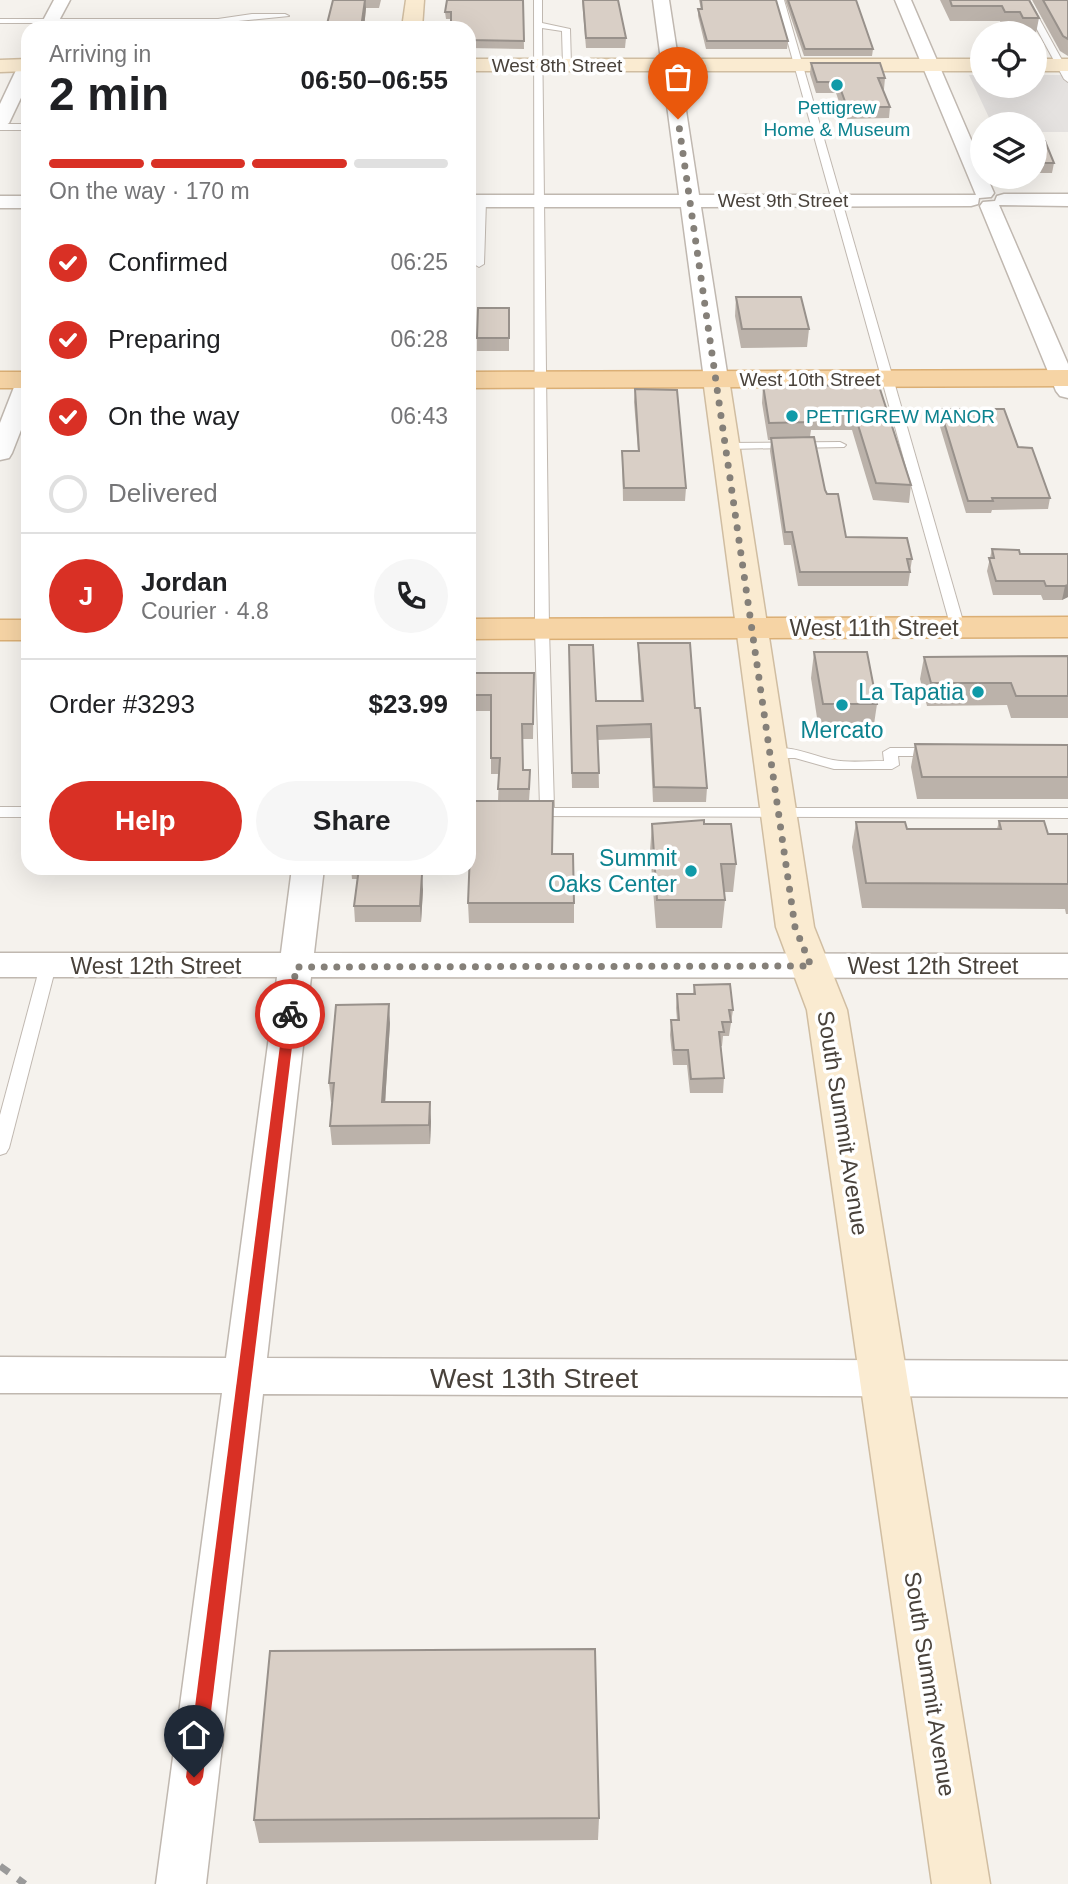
<!DOCTYPE html>
<meta charset="utf-8">
<style>
:root{--surface:#fff;--page:#f6f6f6;--text:#202124;--muted:#757577;--line:#e0e0e0;--accent:#d93025}
body{margin:0;font-family:Arial,sans-serif;background:var(--page);color:var(--text);height:100vh;display:flex;flex-direction:column;font-size:26px;white-space:nowrap}
*{box-sizing:border-box;margin:0}
p{font-size:23px;color:var(--muted)}
.icon{flex:none;width:38px;height:38px;fill:none;stroke:currentColor;stroke-width:2;stroke-linecap:round;stroke-linejoin:round}
.map{position:relative;flex:1;overflow:hidden}
.drawer{position:absolute;left:21px;top:21px;width:455px;height:854px;display:flex;flex-direction:column;background:var(--surface);border-radius:21px;box-shadow:0 7px 28px #0002}
.drawer>*{flex:none}
.controls{position:absolute;left:970px;top:21px;display:grid;gap:14px}
.controls a{display:grid;place-items:center;width:77px;height:77px;border-radius:50%;background:var(--surface);box-shadow:0 7px 28px #0002;font-size:35px}
.pin{position:absolute;display:grid;place-items:center;width:60px;height:60px;color:#fff;margin:-72px -30px;border-radius:50% 50% 50% 0;rotate:-45deg;box-shadow:0 0 7px #0007}
.pin .icon{rotate:45deg}
.courier{position:absolute;display:grid;place-items:center;width:70px;height:70px;margin:-35px;border:5px solid #d93025;border-radius:50%;background:#fff;color:#222;box-shadow:0 2px 9px #0007}
.head em{font-style:normal;font-weight:800}
.head div{display:flex;flex-direction:column-reverse}
.head{display:flex;align-items:center;justify-content:space-between;height:119px;padding:0 28px}
h1{font-size:46px;font-weight:800;line-height:52px}
.bar{display:grid;grid-template-columns:repeat(4,1fr);gap:10px 7px;align-content:center;height:84px;padding:0 28px}
.bar i{height:9px;border-radius:5px;background:var(--line)}
.bar .on{background:var(--accent)}
.bar p{grid-column:span 4}
.line{display:flex;align-items:center;gap:18px;padding:0 28px;border-top:2px solid var(--line)}
.line div{flex:1}
.round{display:grid;place-items:center;flex:none;width:74px;height:74px;border-radius:37px;background:var(--page)}
ol{padding:0 28px;list-style:none}
li{display:flex;align-items:center;gap:21px;height:77px}
li p{margin-inline-start:auto}
li .icon{padding:7px;border-radius:50%;background:var(--accent);color:#fff;stroke-width:4}
li:last-child{color:var(--muted)}
li i{width:38px;height:38px;border:4px solid var(--line);border-radius:50%}
.button{display:flex;gap:14px;margin-top:auto;padding:14px 28px}
.button a{flex:1;height:80px;border-radius:42px;background:var(--accent);color:#fff;font-size:28px;font-weight:800;line-height:80px;text-align:center}
.button a+a{background:var(--page);color:var(--text)}
.map>svg:first-child{display:block}
.parking{fill:#e5e2e0}
.lines{fill:none;stroke-linecap:round;stroke-linejoin:round}
.lane-casing{stroke:#c0b8b0;stroke-width:2}
.street-casing{stroke:#c0b8b0;stroke-width:3}
.secondary-casing{stroke:#d0bda1;stroke-width:3}
.primary-casing{stroke:#dbaf75;stroke-width:3}
.lane{fill:#fff;fill-rule:evenodd}
.street{fill:#fff;fill-rule:evenodd}
.secondary{fill:#faebd1;fill-rule:evenodd}
.primary{fill:#f6d4a5;fill-rule:evenodd}
.rail{stroke:#9a9a9a;stroke-width:7;stroke-dasharray:11 11;stroke-linecap:butt}
.wall{fill:#bbb2aa}
.shaded-wall{fill:#98918b}
.building{fill:#d9cfc6;stroke:#98918b;stroke-width:2}
.route{fill:#d93025}
.done{stroke:#858079;stroke-width:7;stroke-dasharray:0 12.6}
.culture-dot{fill:#0f9aa8;stroke:#fff;stroke-width:2.5}
.labels{text-anchor:middle;stroke-width:7;stroke-linejoin:round;paint-order:stroke}
.far-street-label{font-size:19px;fill:#49423b;stroke:#fff}
.far-culture-label{font-size:19px;fill:#0d838f;stroke:#fff}
.street-label{font-size:23px;fill:#49423b;stroke:#fff}
.culture-label{font-size:23px;fill:#0d838f;stroke:#fff;text-anchor:end}
.near-street-label{font-size:28px;fill:#49423b;stroke:#fff}
</style>
<div class="map">
<svg width="1068" height="1884" viewBox="0 0 1068 1884">
<rect width="100%" height="100%" fill="#f5f2ed"/>
<path class="parking" d="M969 75H982V86H1034V75H1068V132H1034V124H992Z"/>
<g class="lines">
<defs>
<g id="lane">
<path d="M534 0H542V23L570 29 571 65 567 67 563 65 562 31 542 28 549 629 554 808H1068V818L533 816 531 813 533 810 540 808 535 629Z"/>
<path d="M776 0H784L965 628 963 631 958 632 951 628Z"/>
<path d="M1021 0H1029L1068 71V82L1064 79Z"/>
<path d="M252 14H285L289 16 218 23H0V19H218Z"/>
<rect x="0" y="124" width="28" height="6"/>
<path d="M481 198 486 201 484 264 479 267 474 264 476 201Z"/>
<path d="M840 442 846 445 844 447 725 449 719 446 725 443Z"/>
<path d="M890 748H933L940 752 933 756H898L899 765 892 769H834L795 758H770L763 754C779 739 815 757 833 760 849 763 868 761 884 761L883 752Z"/>
<rect x="0" y="807" width="28" height="10"/>
<path d="M48 960 56 966 9 1148 6 1153 0 1155V1115L40 966Z"/>
</g>
<g id="street">
<path d="M54 0H70L55 28H39Z"/>
<path d="M653 0H669L699 195H976L895 0H911L982 165V177H987L994 193 991 197 979 198 978 204 971 206 701 207 728 379 724 384H708L704 379 681 207H469V195H679Z"/>
<path d="M28 59V83L9 123 0 129V104L19 64Z"/>
<path d="M1004 194H1068V206L999 205 1068 364V398L1060 396 1056 391 980 206 983 202 995 201 997 196Z"/>
<rect x="0" y="196" width="28" height="12"/>
<path d="M28 375V412L12 453 9 458 0 460V423L16 382 20 377Z"/>
<path d="M292 868H324L314 953 1068 954V978L311 977 267 1358 1068 1361V1397L263 1394 206 1884H156L222 1393H0V1357L226 1358 277 977H0V953H281Z"/>
</g>
<g id="secondary">
<path d="M406 0H424L422 28H402Z"/>
<path d="M28 59V71L0 72V60Z"/>
<rect x="469" y="59" width="513" height="12"/>
<rect x="1034" y="59" width="34" height="12"/>
<path d="M716 371 725 373 729 379 814 927 847 1010 990 1884H932L807 1010 776 927 703 379 707 373Z"/>
</g>
<g id="primary">
<path d="M1068 370V386L469 388V372Z"/>
<rect x="0" y="372" width="28" height="16"/>
<path d="M1068 617V637L469 639V619Z"/>
<rect x="0" y="620" width="28" height="20"/>
</g>
</defs>
<use href="#lane" class="lane-casing"/>
<use href="#street" class="street-casing"/>
<use href="#secondary" class="secondary-casing"/>
<use href="#primary" class="primary-casing"/>
<use href="#lane" class="lane"/>
<use href="#street" class="street"/>
<use href="#secondary" class="secondary"/>
<use href="#primary" class="primary"/>
<path class="rail" d="M0 1866 25 1884"/>
</g>
<g class="wall">
<path d="M333 0H381L379 8H366L364 28H326Z"/>
<path d="M523 0 524 49 469 48V28L451 19H446L445 12Z"/>
<path d="M582 0H618L626 38 625 48H586Z"/>
<path d="M699 0H776L788 41 787 49H706L698 16V9H701Z"/>
<path d="M785 0H856L873 49 872 56H804Z"/>
<path d="M940 0H1029L1039 18 1036 33H1020L1017 27H1003L1000 21H950Z"/>
<path d="M1032 0H1068V56L1060 51Z"/>
<path d="M811 63 885 78 884 89H883L890 107 889 118 845 119 836 93H816L810 74Z"/>
<path d="M1034 141 1054 163 1052 173H1034Z"/>
<rect x="469" y="210" width="3" height="41"/>
<path d="M736 297 809 329 807 347 741 348 735 316Z"/>
<path d="M509 308V351H477V338Z"/>
<path d="M763 385 879 386 911 485 909 503 873 500 852 430H811L810 437 825 490 846 537 912 559 908 586H798L791 545H784L770 451 771 440H768L762 403Z"/>
<path d="M635 389 686 488 685 501H623L622 451H638L634 402Z"/>
<path d="M940 409 1018 447 1050 498 1048 509 992 510 991 513H966L938 420Z"/>
<path d="M992 549 1020 554H1068V597L1062 600H1043L1041 595H993L987 571Z"/>
<path d="M638 643 695 708 707 788 706 802H653L650 738 598 740 599 788H572L569 645 596 701H641L638 657Z"/>
<path d="M814 652 877 704 873 731H819L811 678Z"/>
<path d="M1068 656V718H1011L1007 705 927 706 920 679 924 657Z"/>
<path d="M469 673H534L533 739H522L523 770 530 786 529 801 574 903V923H469L468 903 498 801 499 774H491V711H469Z"/>
<path d="M915 744 1068 745V799H917L911 767Z"/>
<path d="M999 821 1048 834H1068V914H1066L1065 909 862 908 852 847 856 822 907 829H997Z"/>
<path d="M652 824H704L736 864 733 892H724L725 900 722 928H656L650 851Z"/>
<path d="M351 868H416L415 874 423 890 421 922H355L354 906 357 879H352Z"/>
<path d="M694 985 733 1010 729 1036H723L722 1046H721L724 1078 723 1093H690L687 1065H673L670 1035 671 1020H677L676 1008 677 994H693Z"/>
<path d="M390 1023 385 1102 431 1121 430 1144 332 1145 330 1126 332 1102H331L329 1083Z"/>
<path d="M599 1818 598 1840 259 1843 254 1820Z"/>
</g>
<g class="shaded-wall">
<path d="M365 0 366 8 364 28H361Z"/>
<path d="M1068 585V597L1062 600 1065 586Z"/>
<path d="M422 874 423 890 421 922 420 906Z"/>
<path d="M389 1004 390 1023 384 1121 382 1102Z"/>
<path d="M430 1102 431 1121 430 1144 429 1125Z"/>
</g>
<g class="building">
<path d="M333 0H365L361 28H326Z"/>
<path d="M447 0H523L524 41 469 40V28H451V12H445Z"/>
<path d="M583 0H618L626 38H586Z"/>
<path d="M701 0H776L788 41H707L698 9H702Z"/>
<path d="M788 0H856L873 49H805Z"/>
<path d="M950 0H1029L1039 18H1023L1020 12H1005L1002 6H952Z"/>
<path d="M1043 0H1068V39L1063 36Z"/>
<path d="M811 63H880L885 78H878L890 107H847L838 82H817Z"/>
<path d="M1034 141H1045L1054 163H1034Z"/>
<rect x="469" y="210" width="3" height="29"/>
<path d="M736 297H801L809 329H742Z"/>
<path d="M478 308H509V338H477Z"/>
<path d="M763 385 879 386 911 485 876 483 854 412 810 413 812 422 769 423Z"/>
<path d="M635 389 677 390 686 488H624L622 451H639Z"/>
<path d="M940 409H1004L1018 447 1032 448 1050 498H992L993 501H968Z"/>
<path d="M814 437 825 490 827 494H838L846 537 907 538 912 559H907L910 572H800L792 532H785L771 438Z"/>
<path d="M992 549 1019 550 1020 554H1068V585L1065 586H1046L1044 581H996L989 558H994Z"/>
<path d="M638 643H690L695 708H700L707 788 654 787 651 724 597 726 599 773H572L569 645H593L596 701H643Z"/>
<path d="M814 652H867L877 704H823Z"/>
<path d="M1068 656V696H1016L1011 683H931L924 657Z"/>
<path d="M469 673H534L533 724H522L523 770H530L529 789H498L500 758H491V695H469Z"/>
<path d="M915 744 1068 745V777H922Z"/>
<path d="M472 801H553L552 854H573L574 903H468Z"/>
<path d="M704 820V824H731L736 864H721L725 900H657L652 824Z"/>
<path d="M999 821H1044L1048 834H1068V884L866 883 856 822H905L907 829H1001Z"/>
<path d="M359 868H413V874H422L420 906H354Z"/>
<path d="M730 984 733 1010H729L731 1022H722L724 1032H719L724 1078 691 1079 688 1050H674L671 1020H679L677 994H695L694 985Z"/>
<path d="M389 1004 382 1102H430L429 1125 330 1126 334 1083H329L336 1005Z"/>
<path d="M595 1649 599 1818 254 1820 270 1651Z"/>
</g>
<path class="route" d="M290 1009 296 1014 203 1777 200 1783 194 1786 189 1783 186 1777 284 1014Z"/>
<g class="lines">
<path class="done" d="M290 1014 296 967 811 966 795 927 678 119"/>
</g>
<g class="culture-dot">
<circle cx="837" cy="85" r="7"/>
<circle cx="792" cy="416" r="7"/>
<circle cx="978" cy="692" r="7"/>
<circle cx="842" cy="705" r="7"/>
<circle cx="691" cy="871" r="7"/>
</g>
<g class="labels">
<g class="far-street-label">
<text x="557" y="72">West 8th Street</text>
<text x="783" y="207">West 9th Street</text>
<text x="810" y="386">West 10th Street</text>
</g>
<g class="far-culture-label">
<text x="837" y="114">Pettigrew<tspan x="837" dy="22">Home &amp; Museum</tspan></text>
<text x="806" y="423" text-anchor="start">PETTIGREW MANOR</text>
</g>
<g class="street-label">
<text x="874" y="636">West 11th Street</text>
<text x="156" y="974">West 12th Street</text>
<text x="933" y="974">West 12th Street</text>
<text transform="translate(843 1123) rotate(81)" y="8">South Summit Avenue</text>
<text transform="translate(930 1684) rotate(81)" y="8">South Summit Avenue</text>
</g>
<g class="culture-label">
<text x="964" y="700">La Tapatia</text>
<text x="842" y="738" text-anchor="middle">Mercato</text>
<text x="677" y="866">Summit<tspan x="677" dy="26">Oaks Center</tspan></text>
</g>
<g class="near-street-label">
<text x="534" y="1388">West 13th Street</text>
</g>
</g>
</svg>
<div class="controls">
<a><svg class="icon" aria-label="locate" viewBox="0 0 24 24"><circle cx="12" cy="12" r="6"/><path d="M12 2v4M12 18v4M2 12h4M18 12h4"/></svg></a>
<a><svg class="icon" aria-label="layers" viewBox="0 0 24 24"><path d="M12 4l9 5-9 5-9-5zM3 14l9 5 9-5"/></svg></a>
</div>
<div class="pin" style="left:678px;top:119px;background:#ea580c"><svg class="icon" aria-label="bag" viewBox="0 0 24 24"><path d="M5 8h14l-1 12H6zM9 8a3 3 0 0 1 6 0"/></svg></div>
<div class="pin" style="left:194px;top:1777px;background:#1f2937"><svg class="icon" aria-label="home" viewBox="0 0 24 24"><path d="M3 11l9-7 9 7M6 9v11h12V9"/></svg></div>
<div class="courier" style="left:290px;top:1014px"><svg class="icon" aria-label="bike" viewBox="0 0 24 24"><circle cx="6" cy="16" r="4"/><circle cx="18" cy="16" r="4"/><path d="M6 16l4-8h5l3 8M10 8l3 8H6M13 5h3"/></svg></div>
<section class="drawer">
<div class="head"><div><h1>2 min</h1><p>Arriving in</p></div><em>06:50–06:55</em></div>
<div class="bar"><i class="on"></i><i class="on"></i><i class="on"></i><i></i><p>On the way · 170 m</p></div>
<ol>
<li><svg class="icon" aria-label="check" viewBox="0 0 24 24"><path d="M5 12l5 5 9-10"/></svg>Confirmed<p>06:25</p></li>
<li><svg class="icon" aria-label="check" viewBox="0 0 24 24"><path d="M5 12l5 5 9-10"/></svg>Preparing<p>06:28</p></li>
<li><svg class="icon" aria-label="check" viewBox="0 0 24 24"><path d="M5 12l5 5 9-10"/></svg>On the way<p>06:43</p></li>
<li><i></i>Delivered</li>
</ol>
<div class="line" style="height:126px"><b class="round" style="background:var(--accent);color:#fff">J</b><div><b>Jordan</b><p>Courier · 4.8</p></div><a class="round"><svg class="icon" aria-label="phone" viewBox="0 0 24 24"><path d="M5 4h4l2 5-3 2q2 4 5 5l2-3 5 2v4C11 20 4 13 5 4z"/></svg></a></div>
<div class="line" style="height:91px"><div>Order #3293</div><b>$23.99</b></div>
<div class="button"><a>Help</a><a>Share</a></div>
</section>
</div>
